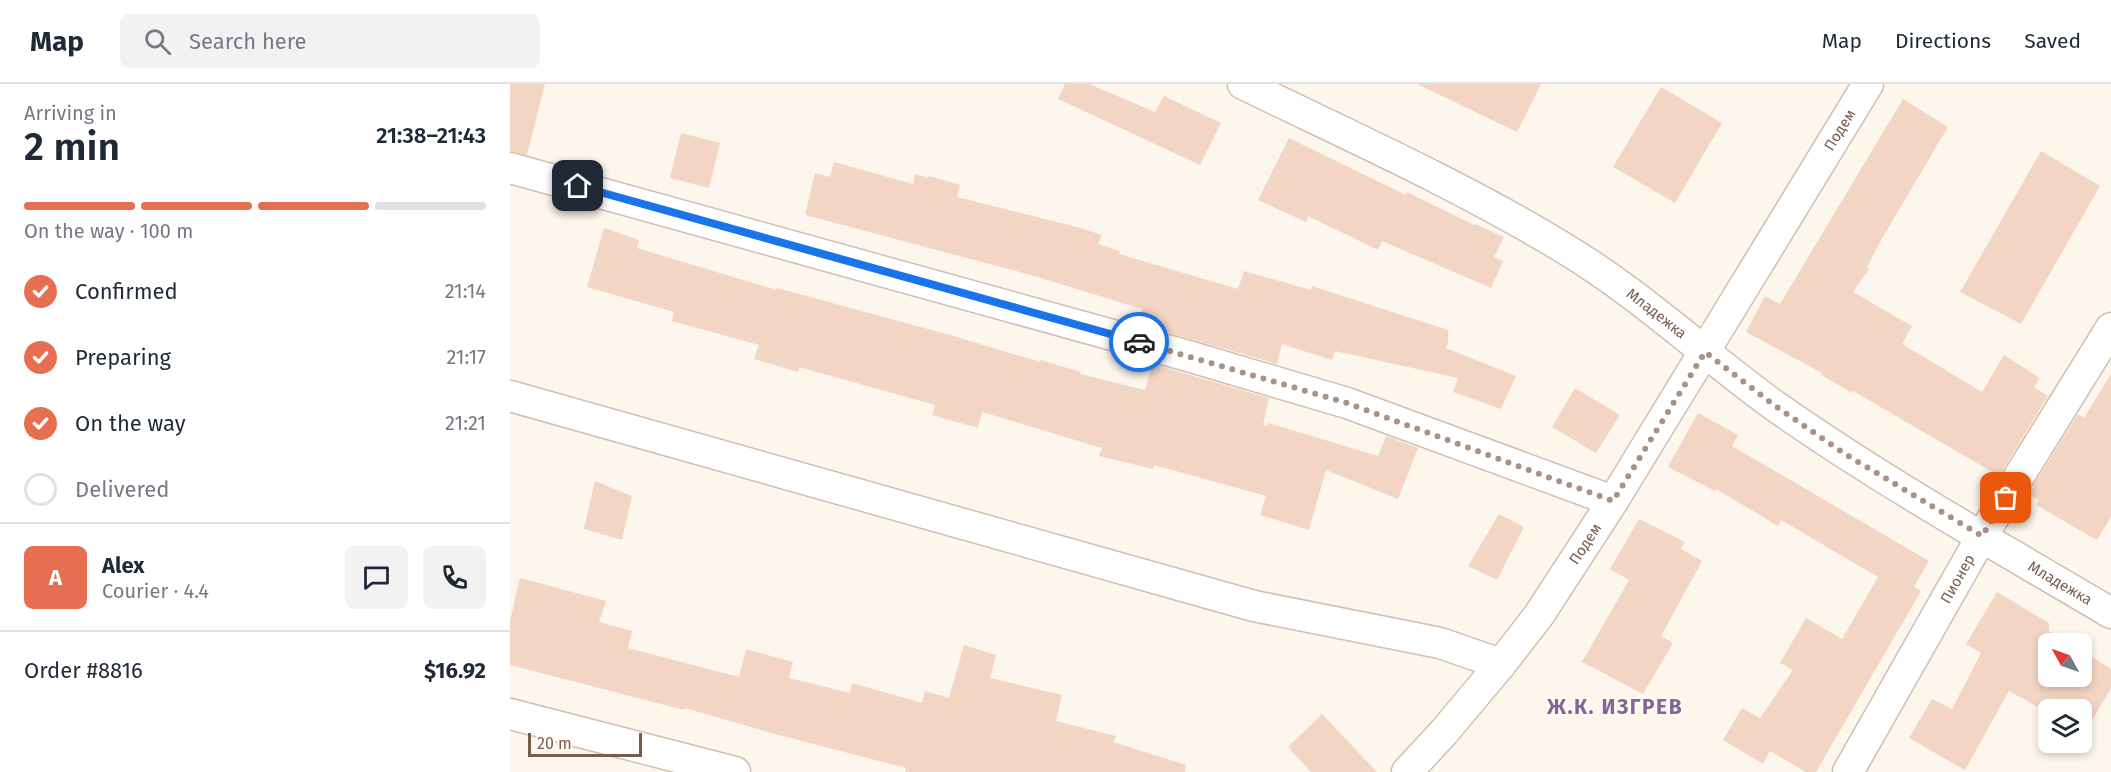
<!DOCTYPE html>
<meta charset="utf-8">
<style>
:root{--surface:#fff;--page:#f2f2f3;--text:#1f2937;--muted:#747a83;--line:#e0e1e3;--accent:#e76f51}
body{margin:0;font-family:"Fira Sans",sans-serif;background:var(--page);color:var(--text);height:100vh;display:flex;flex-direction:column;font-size:22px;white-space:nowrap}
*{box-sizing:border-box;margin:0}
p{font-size:20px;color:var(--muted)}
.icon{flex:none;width:33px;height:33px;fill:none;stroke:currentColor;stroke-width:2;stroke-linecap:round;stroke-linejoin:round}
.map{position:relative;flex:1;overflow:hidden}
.sheet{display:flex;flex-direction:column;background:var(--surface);width:510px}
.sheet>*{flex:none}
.needle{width:39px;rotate:310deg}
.controls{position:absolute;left:1528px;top:549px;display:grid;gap:12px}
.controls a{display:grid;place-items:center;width:54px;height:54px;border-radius:9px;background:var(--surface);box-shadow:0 3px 9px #0003;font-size:30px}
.scale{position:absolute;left:18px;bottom:15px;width:114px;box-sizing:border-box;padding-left:6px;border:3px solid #7a5c4d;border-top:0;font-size:16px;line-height:21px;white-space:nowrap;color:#7a5c4d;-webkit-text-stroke:4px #fffaf3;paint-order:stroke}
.pin{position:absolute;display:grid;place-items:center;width:51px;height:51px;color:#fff;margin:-26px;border-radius:12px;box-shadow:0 3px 9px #0006}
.courier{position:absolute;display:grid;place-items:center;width:60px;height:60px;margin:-30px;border:4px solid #1a73e8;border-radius:50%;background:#fff;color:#222;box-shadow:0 2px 8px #0007}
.overview em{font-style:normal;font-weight:600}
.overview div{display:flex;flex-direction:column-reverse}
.overview{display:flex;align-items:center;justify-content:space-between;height:102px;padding:0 24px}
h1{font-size:39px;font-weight:600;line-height:45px}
.bar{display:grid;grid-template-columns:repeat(4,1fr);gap:9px 6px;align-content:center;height:72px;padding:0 24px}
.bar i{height:8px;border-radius:4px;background:var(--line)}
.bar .selected{background:var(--accent)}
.bar p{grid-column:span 4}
.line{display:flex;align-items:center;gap:15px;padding:0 24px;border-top:2px solid var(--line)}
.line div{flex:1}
.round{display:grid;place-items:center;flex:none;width:63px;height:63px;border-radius:9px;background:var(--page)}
ol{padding:0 24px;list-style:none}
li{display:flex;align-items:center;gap:18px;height:66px}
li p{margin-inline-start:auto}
li .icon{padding:6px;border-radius:50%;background:var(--accent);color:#fff;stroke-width:4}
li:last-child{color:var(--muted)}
li i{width:33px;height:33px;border:3px solid var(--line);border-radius:50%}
header{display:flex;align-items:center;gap:36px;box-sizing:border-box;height:84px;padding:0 30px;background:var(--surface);border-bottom:2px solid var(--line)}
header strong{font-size:28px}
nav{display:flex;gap:33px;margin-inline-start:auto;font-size:21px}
.search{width:420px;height:54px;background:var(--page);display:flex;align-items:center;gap:15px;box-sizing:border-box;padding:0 21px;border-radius:9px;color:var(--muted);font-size:22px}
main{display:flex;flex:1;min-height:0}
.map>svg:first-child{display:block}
.building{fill:#f3d5c3}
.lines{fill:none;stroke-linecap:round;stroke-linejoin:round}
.minor-casing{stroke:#d1beb0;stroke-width:33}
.minor{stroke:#fff;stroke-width:30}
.done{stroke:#a89285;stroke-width:6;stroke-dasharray:0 10.8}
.route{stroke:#1a73e8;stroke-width:8}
.labels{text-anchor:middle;stroke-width:5;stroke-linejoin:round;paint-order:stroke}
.street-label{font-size:15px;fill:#7a5c4d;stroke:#fffaf3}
.district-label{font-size:21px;font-weight:bold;letter-spacing:1.5px;fill:#846695;stroke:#fffaf3}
</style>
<header>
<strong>Map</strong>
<div class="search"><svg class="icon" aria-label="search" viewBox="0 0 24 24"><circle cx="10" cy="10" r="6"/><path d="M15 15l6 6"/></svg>Search here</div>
<nav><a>Map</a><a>Directions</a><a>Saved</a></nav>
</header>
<main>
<section class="sheet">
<div class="overview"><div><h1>2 min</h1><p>Arriving in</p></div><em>21:38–21:43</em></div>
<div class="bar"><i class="selected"></i><i class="selected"></i><i class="selected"></i><i></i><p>On the way · 100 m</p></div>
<ol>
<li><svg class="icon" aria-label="check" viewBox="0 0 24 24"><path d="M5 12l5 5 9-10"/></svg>Confirmed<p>21:14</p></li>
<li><svg class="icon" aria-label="check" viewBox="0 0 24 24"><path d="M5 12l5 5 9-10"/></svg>Preparing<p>21:17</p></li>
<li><svg class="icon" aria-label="check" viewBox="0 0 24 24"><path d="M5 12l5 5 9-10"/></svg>On the way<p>21:21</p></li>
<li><i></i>Delivered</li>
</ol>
<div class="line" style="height:108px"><b class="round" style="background:var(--accent);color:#fff">A</b><div><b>Alex</b><p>Courier · 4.4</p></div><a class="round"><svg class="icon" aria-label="chat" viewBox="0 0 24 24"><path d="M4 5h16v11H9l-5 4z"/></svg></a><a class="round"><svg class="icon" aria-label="phone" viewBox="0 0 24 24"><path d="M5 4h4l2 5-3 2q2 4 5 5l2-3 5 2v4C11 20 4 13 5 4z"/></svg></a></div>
<div class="line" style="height:78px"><div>Order #8816</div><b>$16.92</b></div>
</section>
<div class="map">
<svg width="1601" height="688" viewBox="0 0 1601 688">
<rect width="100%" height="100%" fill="#fdf6ec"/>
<g class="building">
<path d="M0 0H35L17 71 0 67Z"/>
<path d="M555 0H579L645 28 654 12 711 39 690 81 548 15Z"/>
<path d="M907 0H1031L1007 48Z"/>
<path d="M1151 3 1212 39 1165 119 1103 83Z"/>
<path d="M1393 15 1438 43 1374 151 1357 183 1359 185 1343 208 1402 242 1392 260 1472 308 1494 271 1530 294 1524 303 1538 312 1489 392 1343 307 1342 309 1311 291 1312 289 1236 248 1255 212 1270 220Z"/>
<path d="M171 49 210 59 199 104 160 94Z"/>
<path d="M779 54 896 111 897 108 964 141 965 140 994 153 984 173 993 177 981 204 872 157 868 166 798 132 796 138 748 116Z"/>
<path d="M1531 67 1590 102 1511 240 1450 208Z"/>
<path d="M324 78 403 100 405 90 418 94 419 92 450 101 447 113 571 144 592 151 588 160 610 167 609 170 728 205 734 187 801 206 802 202 938 246V260L936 264 1006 292 991 325 943 308 948 294 825 267 822 276 772 260 767 280 628 240 632 225 521 191 295 131 305 89 320 93Z"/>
<path d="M94 144 129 156 127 164 266 206 267 204 440 251 530 278V276L571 288 570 290 635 306 642 280 673 289 759 314 753 341 757 342 758 339 868 372 876 352 908 364 888 415 816 386 799 446 750 431 756 412 644 381 643 385 589 372 592 364 472 328 468 344 422 331 425 321 289 283 288 288 244 275 249 261 162 237 164 228 77 203Z"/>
<path d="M1601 290V433L1587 456 1526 421 1529 416 1518 410 1568 330 1574 334Z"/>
<path d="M1065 304 1110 331 1086 369 1042 343Z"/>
<path d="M1188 329 1228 351 1222 362 1419 477 1404 503 1411 507 1306 688H1296L1260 667 1253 680 1213 656 1232 624 1250 634 1283 586 1270 579 1296 534 1332 555 1368 493 1271 436 1268 442 1206 405 1205 407 1158 383Z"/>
<path d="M85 397 122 412 112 456 74 445Z"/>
<path d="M989 430 1014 443 987 496 958 482Z"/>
<path d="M1129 435 1175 458 1171 465 1192 477 1151 552 1163 559 1133 610 1072 578 1119 496 1100 485Z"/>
<path d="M10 494 96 517 89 538 122 547 118 564 229 593 236 565 283 578 279 594 340 609 342 599 412 619 415 607 439 614 454 561 486 571 480 594 552 611 546 637 606 652 603 658 676 681 675 688H395L396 684 265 650 175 624 174 626 0 581V537Z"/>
<path d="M1487 508 1539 539V547L1559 560H1539V592H1572V567L1601 585V604L1575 648 1572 646V626H1539V629L1499 607 1455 686 1399 654 1422 615 1442 625 1471 569 1456 560Z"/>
<path d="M812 630 867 688H801L778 663Z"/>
</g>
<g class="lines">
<defs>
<g id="minor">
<path id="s1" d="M733 0C840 52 950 101 1052 163 1129 209 1193 270 1265 322 1373 398 1488 462 1601 529"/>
<path d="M0 84 678 272 837 319 1103 417"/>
<path d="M0 312 744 522 930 559 991 580"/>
<path d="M0 630 225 688"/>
<path id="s2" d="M897 688 934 648 991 580 1029 531 1103 417 1358 0"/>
<path id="s3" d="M1338 688 1472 452 1601 244"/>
</g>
</defs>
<use href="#minor" class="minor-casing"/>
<use href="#minor" class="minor"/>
</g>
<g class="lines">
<path class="done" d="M629 258 837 319 1103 417 1195 268 1264 321 1335 370 1472 452 1496 414"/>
<path class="route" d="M68 102 629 258"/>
</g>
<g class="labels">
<g class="street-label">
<text dy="5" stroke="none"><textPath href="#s2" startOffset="776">Подем</textPath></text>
<text dy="5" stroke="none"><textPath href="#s1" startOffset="474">Младежка</textPath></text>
<text dy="5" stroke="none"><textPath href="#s2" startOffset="290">Подем</textPath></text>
<text dy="5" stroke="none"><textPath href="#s3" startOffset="222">Пионер</textPath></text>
<text dy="5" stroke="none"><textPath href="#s1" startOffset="960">Младежка</textPath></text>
</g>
<g class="district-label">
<text x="1105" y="630">Ж.К. ИЗГРЕВ</text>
</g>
</g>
</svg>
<div class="controls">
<a><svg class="needle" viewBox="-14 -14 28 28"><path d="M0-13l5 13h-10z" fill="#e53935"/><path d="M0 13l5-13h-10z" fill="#747a83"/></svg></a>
<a><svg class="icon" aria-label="layers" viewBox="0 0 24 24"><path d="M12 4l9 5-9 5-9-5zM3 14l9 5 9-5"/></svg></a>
</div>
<div class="scale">20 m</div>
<div class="pin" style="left:1496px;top:414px;background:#ea580c"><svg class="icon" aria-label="bag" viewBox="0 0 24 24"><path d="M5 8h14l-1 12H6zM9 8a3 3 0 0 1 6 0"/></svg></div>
<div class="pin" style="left:68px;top:102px;background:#1f2937"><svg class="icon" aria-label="home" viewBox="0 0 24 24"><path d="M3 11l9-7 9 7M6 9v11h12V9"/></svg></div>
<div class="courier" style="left:629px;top:258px"><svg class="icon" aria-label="car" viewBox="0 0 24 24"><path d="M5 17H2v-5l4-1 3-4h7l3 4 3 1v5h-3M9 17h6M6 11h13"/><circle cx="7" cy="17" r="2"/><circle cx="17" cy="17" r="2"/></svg></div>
</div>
</main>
